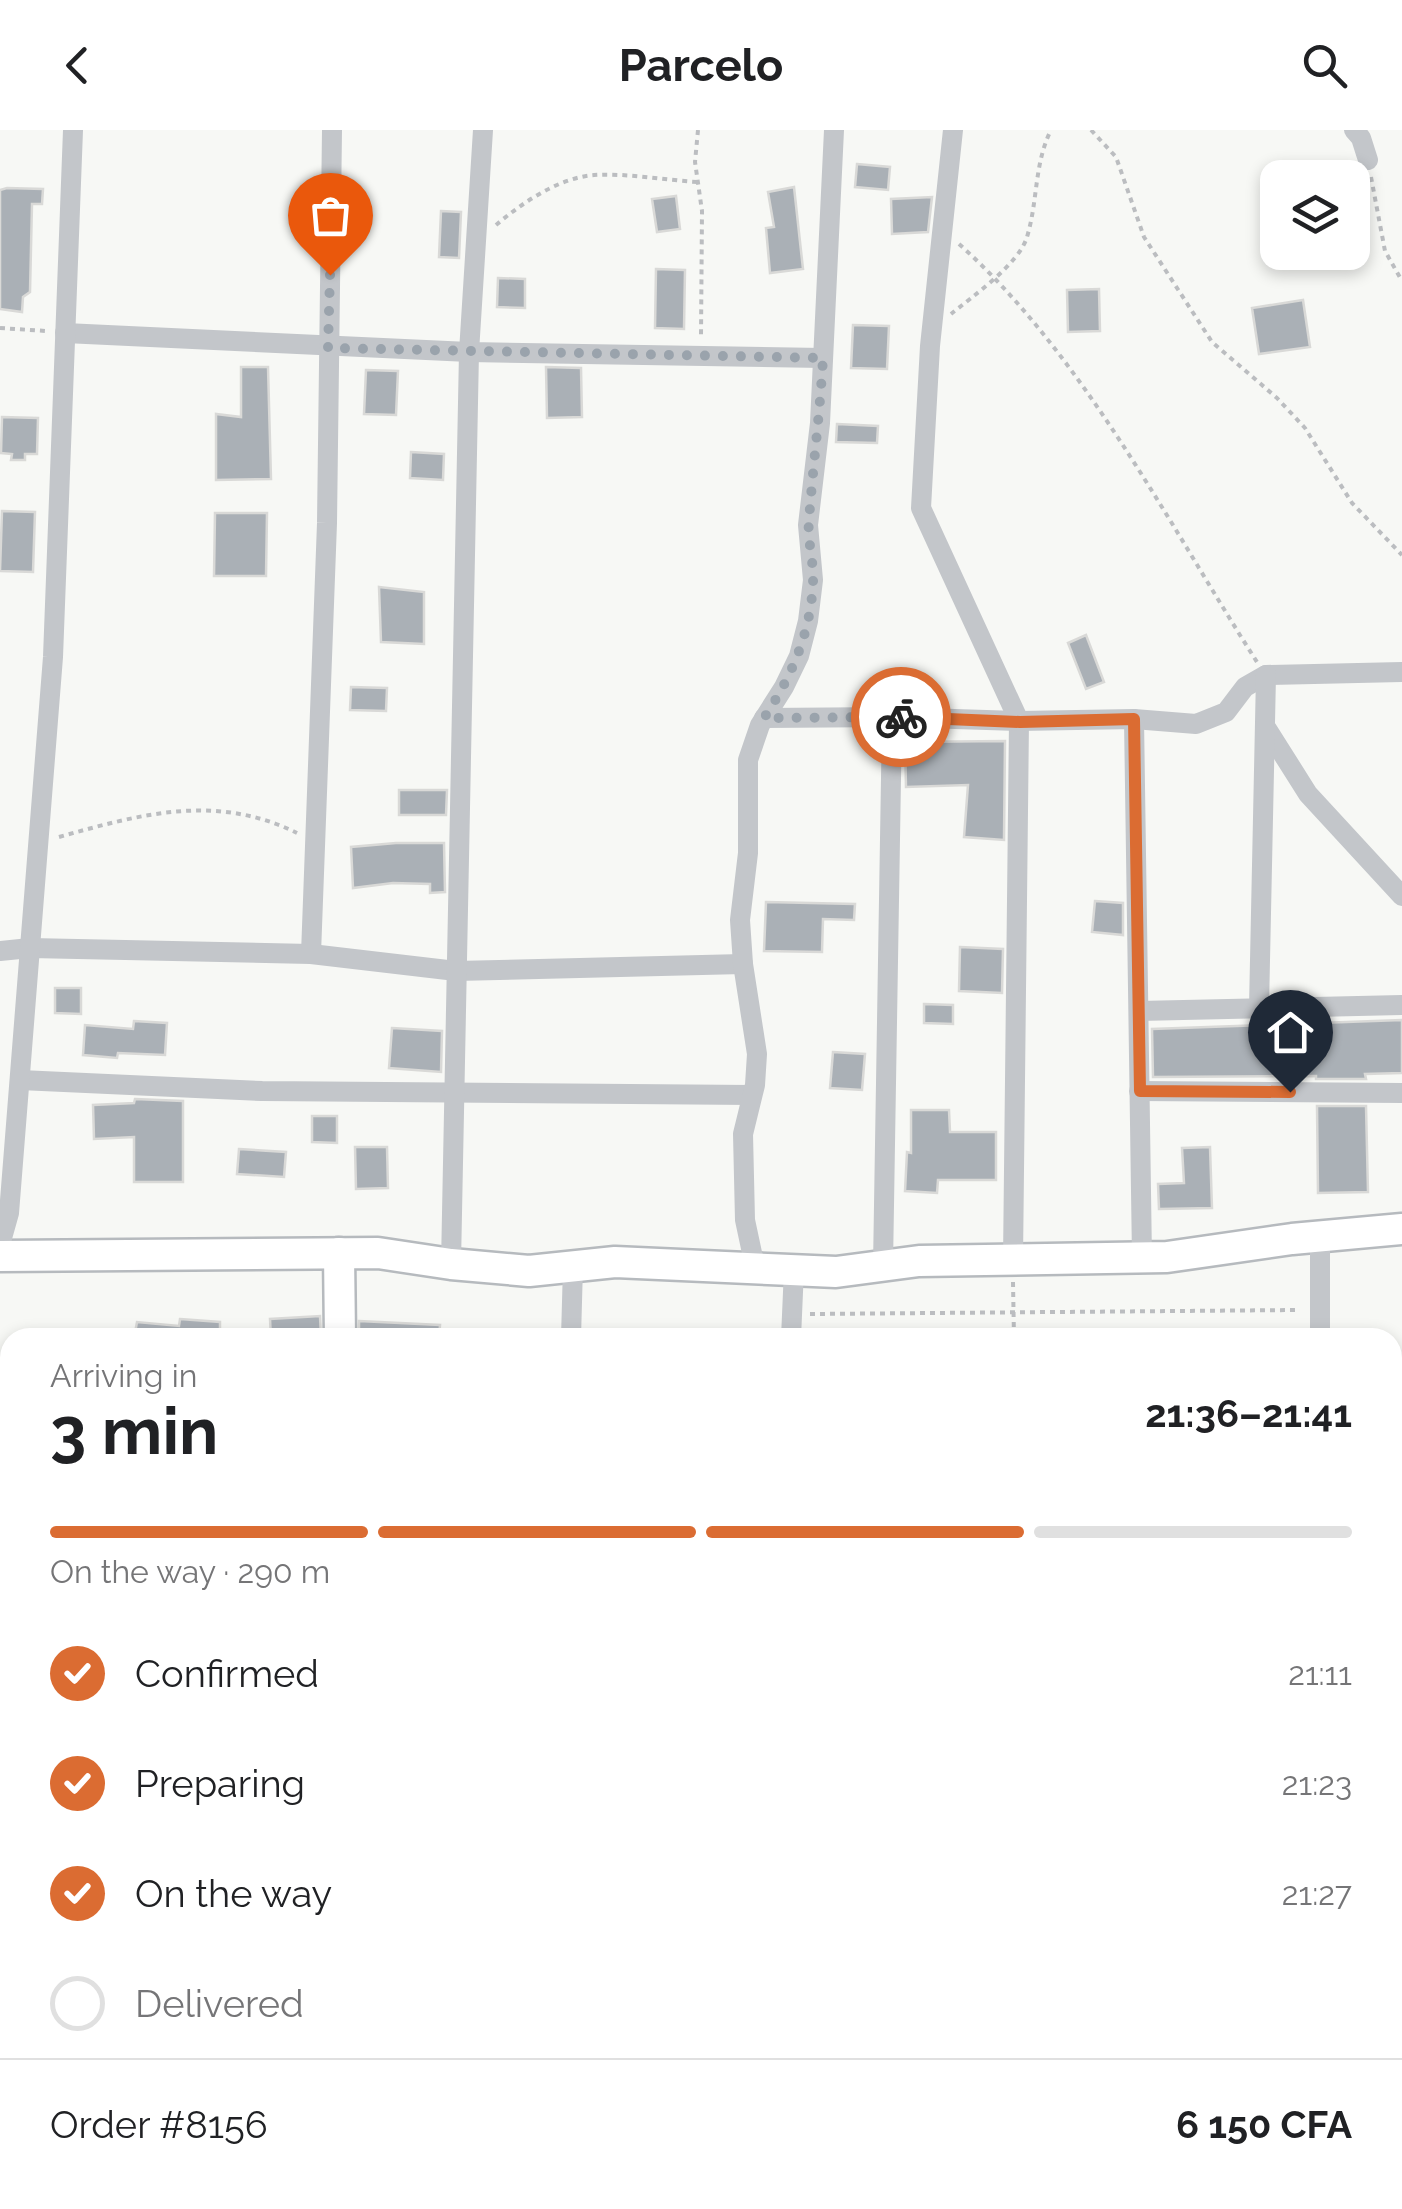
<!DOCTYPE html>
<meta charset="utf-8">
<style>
:root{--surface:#fff;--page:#f6f6f6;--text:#202124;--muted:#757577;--line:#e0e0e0;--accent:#db6c32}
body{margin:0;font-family:Raleway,sans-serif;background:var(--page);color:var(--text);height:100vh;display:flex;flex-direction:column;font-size:38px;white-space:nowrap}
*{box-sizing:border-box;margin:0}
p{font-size:32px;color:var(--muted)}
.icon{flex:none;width:55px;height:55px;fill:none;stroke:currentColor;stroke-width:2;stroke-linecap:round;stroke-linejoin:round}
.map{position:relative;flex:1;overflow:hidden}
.panel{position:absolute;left:0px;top:1198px;width:1402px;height:882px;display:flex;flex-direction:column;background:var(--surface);border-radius:30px 30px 0 0;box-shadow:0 5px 15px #0003}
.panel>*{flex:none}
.tools{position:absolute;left:1260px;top:30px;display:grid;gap:20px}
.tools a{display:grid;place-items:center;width:110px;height:110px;border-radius:20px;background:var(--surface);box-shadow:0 5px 15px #0003;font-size:50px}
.pin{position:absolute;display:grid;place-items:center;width:85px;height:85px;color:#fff;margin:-102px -42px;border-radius:50% 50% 50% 0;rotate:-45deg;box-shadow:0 0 10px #0007}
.pin .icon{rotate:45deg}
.courier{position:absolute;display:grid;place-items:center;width:100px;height:100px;margin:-50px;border:8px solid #db6c32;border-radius:50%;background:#fff;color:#222;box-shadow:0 2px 12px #0007}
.head em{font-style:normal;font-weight:700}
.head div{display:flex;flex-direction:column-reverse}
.head{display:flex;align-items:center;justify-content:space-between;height:170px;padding:0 50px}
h1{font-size:65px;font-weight:700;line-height:75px}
.bar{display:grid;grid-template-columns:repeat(4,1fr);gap:15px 10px;align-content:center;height:120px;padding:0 50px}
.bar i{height:12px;border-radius:8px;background:var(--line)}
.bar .active{background:var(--accent)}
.bar p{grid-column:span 4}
.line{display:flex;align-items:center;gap:25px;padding:0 50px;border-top:2px solid var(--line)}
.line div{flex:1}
ol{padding:0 50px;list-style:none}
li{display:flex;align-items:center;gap:30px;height:110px}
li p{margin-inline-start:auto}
li .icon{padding:10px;border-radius:50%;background:var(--accent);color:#fff;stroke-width:4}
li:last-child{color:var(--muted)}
li i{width:55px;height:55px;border:5px solid var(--line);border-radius:50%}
header{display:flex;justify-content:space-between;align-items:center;height:130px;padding:0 50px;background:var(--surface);font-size:45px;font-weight:700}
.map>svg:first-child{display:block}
.building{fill:#aab0b6;stroke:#d9d9d7;stroke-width:2.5}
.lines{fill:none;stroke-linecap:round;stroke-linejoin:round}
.secondary-casing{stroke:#b6babe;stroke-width:35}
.path{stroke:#bbbdc0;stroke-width:4;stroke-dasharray:5 5;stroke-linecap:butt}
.street{stroke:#c3c6ca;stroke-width:20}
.secondary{stroke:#fff;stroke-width:30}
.done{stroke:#9aa3ac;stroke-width:10;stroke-dasharray:0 18}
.route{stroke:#db6c32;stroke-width:12}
</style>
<header><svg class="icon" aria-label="back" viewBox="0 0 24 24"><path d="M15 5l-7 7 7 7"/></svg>Parcelo<svg class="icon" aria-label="search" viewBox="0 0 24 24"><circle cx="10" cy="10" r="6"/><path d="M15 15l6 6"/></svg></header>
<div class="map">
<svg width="1402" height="2079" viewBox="0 0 1402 2079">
<rect width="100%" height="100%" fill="#f7f8f5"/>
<g class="building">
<path d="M857 34 890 37 888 60 855 57Z"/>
<path d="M794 57 803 139 770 143 766 98 774 97 768 62Z"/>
<path d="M7 58 43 59 42 74H32L30 162 23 167 22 182 0 179V60Z"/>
<path d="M676 66 680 99 657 102 652 69Z"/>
<path d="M932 67 928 102 892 104 891 69Z"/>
<path d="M441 81 461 82 459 128 439 127Z"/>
<path d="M656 139 685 140 684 199 655 198Z"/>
<path d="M498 148 525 149V178L497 177Z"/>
<path d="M1099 159 1100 201 1068 202 1067 160Z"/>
<path d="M1303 170 1310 217 1259 224 1252 178Z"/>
<path d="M853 195 889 196 887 239 851 238Z"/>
<path d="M241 237H268L271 349 216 350V284L241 287Z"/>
<path d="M546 237 581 238 582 287 547 288Z"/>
<path d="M366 240 398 241 396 285 364 284Z"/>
<path d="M2 287 38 288 37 324H25V330H11L12 324 1 323Z"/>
<path d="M837 294 878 296 877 313 836 312Z"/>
<path d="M411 322 444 324 443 350 410 348Z"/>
<path d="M2 381 35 382 33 442 0 441Z"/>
<path d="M215 383H267L266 446H214Z"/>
<path d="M379 457 424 462V514L381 512Z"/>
<path d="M1086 505 1104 552 1086 559 1068 513Z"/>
<path d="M351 557 387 558 386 581 350 580Z"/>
<path d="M1005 611 1004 710 964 707 968 655 906 657 905 612Z"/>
<path d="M399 660H447L446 685H399Z"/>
<path d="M396 713H444L445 762 430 763V754L393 753 353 758 351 717Z"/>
<path d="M1095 771 1123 773V805L1092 802Z"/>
<path d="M766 772 855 774 854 790 823 789 822 822 764 821Z"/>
<path d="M960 817 1003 819 1002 863 959 861Z"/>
<path d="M55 858H81V884L55 883Z"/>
<path d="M924 874 953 875V894L924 893Z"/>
<path d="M1402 890V943L1365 944 1366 949H1316V946L1153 947 1152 899Z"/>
<path d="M134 891 167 893 165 925 118 923 117 928 83 925 85 895 133 899Z"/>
<path d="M392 898 442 901 441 942 389 938Z"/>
<path d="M833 922 865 924 862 960 830 958Z"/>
<path d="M135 969 183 971V1052H134V1007L94 1009 93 975 134 973Z"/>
<path d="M1317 976H1366L1368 1062 1318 1063Z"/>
<path d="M911 980H949L950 1002H996V1050H938L937 1063 905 1061 907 1022 911 1023Z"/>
<path d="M312 986H337V1013L312 1012Z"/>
<path d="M355 1017H387L388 1058 356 1059Z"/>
<path d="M1210 1017 1212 1078 1159 1079 1158 1054 1184 1053 1182 1018Z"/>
<path d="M239 1019 286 1022 284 1047 237 1044Z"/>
<path d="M320 1186 321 1208H271L270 1189Z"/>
<path d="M180 1189 220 1192V1208H134L137 1192 179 1196Z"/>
<path d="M359 1191 440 1195 439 1208H359Z"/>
</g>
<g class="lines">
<defs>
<g id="secondary">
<path d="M339 1123 340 1208"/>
<path d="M0 1126 378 1123 451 1134 529 1141 615 1132 836 1142 919 1131 1167 1127 1292 1109 1402 1099"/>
<path d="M28 2079V2070"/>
</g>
</defs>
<use href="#secondary" class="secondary-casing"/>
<g class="path">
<path d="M698 0 695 32 702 81 701 206"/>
<path d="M1091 0 1116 27 1144 107 1212 212 1277 268 1305 298 1352 373 1402 425"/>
<path d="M1371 47 1385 121 1402 151"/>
<path d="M496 95C522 73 558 48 594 45 627 43 664 50 697 52"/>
<path d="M959 114C1083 225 1168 393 1257 532"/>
<path d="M951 184C973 166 1019 134 1027 107 1038 71 1034 34 1051 0"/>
<path d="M0 198 46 201"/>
<path d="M59 707C141 684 216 663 297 703"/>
<path d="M1013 1152 1014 1208"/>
<path d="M810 1184 1300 1180"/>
</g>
<g class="street">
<path d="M953 0 930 216 921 378 1019 591 1013 1130"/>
<path d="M1354 0 1361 8 1368 30"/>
<path d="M65 203 469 222 823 228"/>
<path d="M764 588 892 587 1019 591 1134 589 1196 594 1226 582 1245 557 1266 545 1402 542"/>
<path d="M1134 589 1142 1128"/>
<path d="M1267 599 1308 664 1402 766"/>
<path d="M0 821 30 818 311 824 456 841 743 834"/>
<path d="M311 824 327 393 332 0"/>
<path d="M1259 878 1266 545"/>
<path d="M1139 881 1402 875"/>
<path d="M20 950 262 961 752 965"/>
<path d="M1139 961 1402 963"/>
<path d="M1320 1107V1208"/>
<path d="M0 1115 9 1083 53 527 73 0"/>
<path d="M451 1134 469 222 483 0"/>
<path d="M883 1136 892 587"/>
<path d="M755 1137 745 1090 743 1004 755 955 757 924 743 834 740 790 748 723V630L760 595 784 557 799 526 808 491 813 450 808 395 820 293 834 0"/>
<path d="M571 1208 573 1136"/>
<path d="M791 1208 794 1139"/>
<path d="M0 1312H10"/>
<path d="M1392 1702 1402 1703"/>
<path d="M1392 1864H1402"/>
<path d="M0 2045 10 2042"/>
<path d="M1017 2070 1021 2079"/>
<path d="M1322 2070V2079"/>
<path d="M329 2079V2070"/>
</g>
<use href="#secondary" class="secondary"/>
</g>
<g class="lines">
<path class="done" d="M330 145 328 218 823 228C820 282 813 336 809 390 807 410 814 431 813 452 811 502 792 546 764 588L901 587"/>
<path class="route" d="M901 587 1020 592 1134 589 1140 961 1290 962"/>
</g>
</svg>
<div class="tools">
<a><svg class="icon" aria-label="layers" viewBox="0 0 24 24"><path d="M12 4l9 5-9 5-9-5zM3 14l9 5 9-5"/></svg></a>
</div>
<div class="pin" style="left:330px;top:145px;background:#ea580c"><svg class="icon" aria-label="bag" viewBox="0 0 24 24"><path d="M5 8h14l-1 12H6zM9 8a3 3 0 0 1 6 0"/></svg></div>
<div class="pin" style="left:1290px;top:962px;background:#1f2937"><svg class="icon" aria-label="home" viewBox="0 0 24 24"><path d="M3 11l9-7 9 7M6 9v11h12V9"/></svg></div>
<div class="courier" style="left:901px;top:587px"><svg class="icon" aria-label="bike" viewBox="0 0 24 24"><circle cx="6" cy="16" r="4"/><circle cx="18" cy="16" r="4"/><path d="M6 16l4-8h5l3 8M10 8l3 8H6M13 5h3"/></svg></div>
<section class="panel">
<div class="head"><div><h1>3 min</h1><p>Arriving in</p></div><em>21:36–21:41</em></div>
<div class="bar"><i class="active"></i><i class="active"></i><i class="active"></i><i></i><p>On the way · 290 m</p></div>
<ol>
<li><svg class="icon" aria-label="check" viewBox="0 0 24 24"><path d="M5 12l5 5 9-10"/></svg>Confirmed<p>21:11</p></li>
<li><svg class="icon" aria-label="check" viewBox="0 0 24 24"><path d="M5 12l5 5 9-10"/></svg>Preparing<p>21:23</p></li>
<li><svg class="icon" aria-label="check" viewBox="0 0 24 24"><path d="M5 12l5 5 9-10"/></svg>On the way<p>21:27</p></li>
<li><i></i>Delivered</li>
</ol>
<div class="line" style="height:130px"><div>Order #8156</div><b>6 150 CFA</b></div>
</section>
</div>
